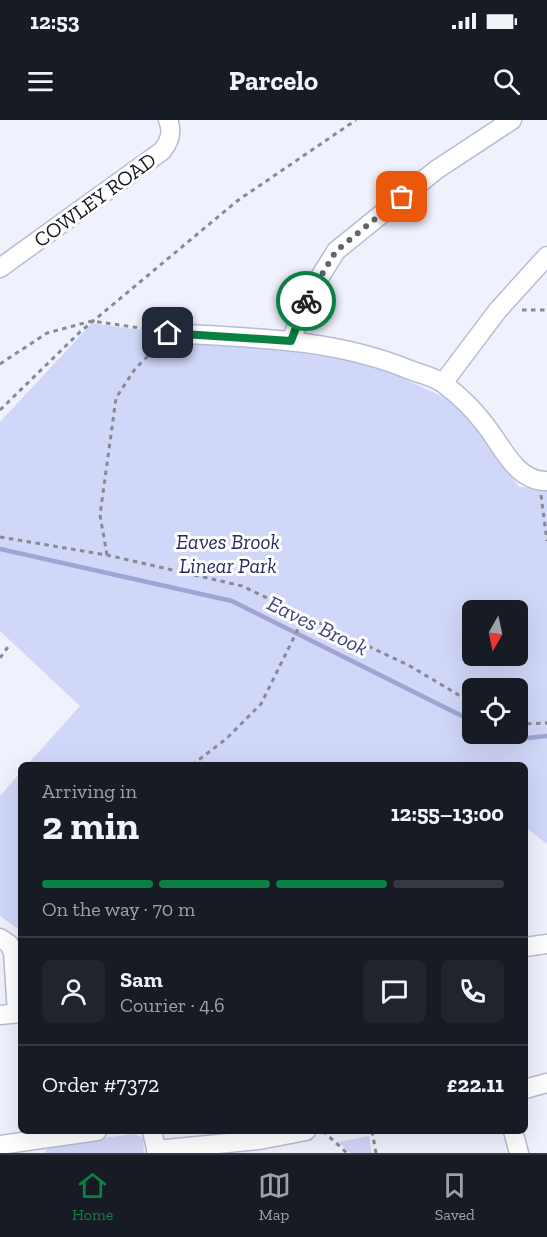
<!DOCTYPE html>
<meta charset="utf-8">
<style>
:root{--surface:#171b24;--page:#20242c;--text:#f1f3f6;--muted:#9ea1a6;--line:#363941;--accent:#0b8043}
body{margin:0;font-family:"Zilla Slab",serif;background:var(--page);color:var(--text);height:100vh;display:flex;flex-direction:column;font-size:22px;white-space:nowrap}
*{box-sizing:border-box;margin:0}
p{font-size:20px;color:var(--muted)}
.icon{flex:none;width:33px;height:33px;fill:none;stroke:currentColor;stroke-width:2;stroke-linecap:round;stroke-linejoin:round}
.map{position:relative;flex:1;overflow:hidden}
.panel{position:absolute;left:18px;top:642px;width:510px;height:372px;display:flex;flex-direction:column;background:var(--surface);border-radius:9px;box-shadow:0 6px 24px #0002}
.panel>*{flex:none}
.needle{width:39px;rotate:189deg}
.fabs{position:absolute;left:462px;top:480px;display:grid;gap:12px}
.fabs a{display:grid;place-items:center;width:66px;height:66px;border-radius:9px;background:var(--surface);box-shadow:0 6px 24px #0002;font-size:30px}
.pin{position:absolute;display:grid;place-items:center;width:51px;height:51px;color:#fff;margin:-26px;border-radius:12px;box-shadow:0 3px 9px #0006}
.courier{position:absolute;display:grid;place-items:center;width:60px;height:60px;margin:-30px;border:4px solid #0b8043;border-radius:50%;background:#fff;color:#222;box-shadow:0 2px 8px #0007}
.headline em{font-style:normal;font-weight:800}
.headline div{display:flex;flex-direction:column-reverse}
.headline{display:flex;align-items:center;justify-content:space-between;height:102px;padding:0 24px}
h1{font-size:39px;font-weight:800;line-height:45px}
.bar{display:grid;grid-template-columns:repeat(4,1fr);gap:9px 6px;align-content:center;height:72px;padding:0 24px}
.bar i{height:8px;border-radius:4px;background:var(--line)}
.bar .on{background:var(--accent)}
.bar p{grid-column:span 4}
.line{display:flex;align-items:center;gap:15px;padding:0 24px;border-top:2px solid var(--line)}
.line div{flex:1}
.round{display:grid;place-items:center;flex:none;width:63px;height:63px;border-radius:9px;background:var(--page)}
.status{display:flex;justify-content:space-between;align-items:center;height:42px;padding:0 30px;background:var(--surface);direction:ltr}
.status svg{height:16px;fill:currentColor}
header{display:flex;justify-content:space-between;align-items:center;height:78px;padding:0 24px;background:var(--surface);font-size:27px;font-weight:800}
.dock{display:flex;justify-content:space-around;align-items:center;height:84px;border-top:2px solid var(--line);background:var(--surface);font-size:16px;color:var(--muted)}
.dock a{display:grid;justify-items:center;gap:3px}
.dock .on{color:var(--accent)}
.map>svg:first-child{display:block}
.green{fill:#d1d7f8;fill-rule:evenodd}
.lines{fill:none;stroke-linecap:round;stroke-linejoin:round}
.stream{stroke:#9ea5d2;stroke-width:4.5}
.minor-casing{stroke:#b7bcd6;stroke-width:21}
.path{stroke:#888a94;stroke-width:3;stroke-dasharray:4.5 4.5;stroke-linecap:butt}
.minor{stroke:#fff;stroke-width:18}
.done{stroke:#63656e;stroke-width:6;stroke-dasharray:0 10.8}
.route{stroke:#0b8043;stroke-width:8}
.labels{text-anchor:middle;stroke-width:6;stroke-linejoin:round;paint-order:stroke}
.street-label{font-size:21px;fill:#171922;stroke:#fff}
.park-label{font-size:21px;font-style:italic;fill:#282b63;stroke:#fff}
.water-label{font-size:22px;font-style:italic;fill:#3e447e;stroke:#fff}
</style>
<div class="status"><b>12:53</b><svg viewBox="0 0 49 12"><path d="M0 12V9h3v3zM5 12V6h3v6zM10 12V3h3v9zM15 12V0h3v12zM26 1h20v11H26zM47 4h2v5h-2z"/></svg></div>
<header><svg class="icon" aria-label="menu" viewBox="0 0 24 24"><path d="M4 6h16M4 12h16M4 18h16"/></svg>Parcelo<svg class="icon" aria-label="search" viewBox="0 0 24 24"><circle cx="10" cy="10" r="6"/><path d="M15 15l6 6"/></svg></header>
<div class="map">
<svg width="547" height="1033" viewBox="0 0 547 1033">
<rect width="100%" height="100%" fill="#eff1fc"/>
<g class="green">
<path d="M92 203 370 243 467 288 519 367 547 369V724L525 707V645H27L80 586 0 511V302ZM472 490H518V536H472ZM472 568H518V614H472Z"/>
<path d="M21 652V811L0 796V676Z"/>
<path d="M134 1014 143 1018 144 1033H45L49 1025Z"/>
<path d="M369 1016 372 1033H350L338 1022Z"/>
</g>
<g class="lines">
<g class="stream">
<path d="M0 429 232 481 472 601"/>
<path d="M496 614 508 620 547 616"/>
</g>
<defs>
<g id="minor">
<path d="M0 148 162 31C170 21 173 12 168 0"/>
<path d="M168 213C250 218 333 218 410 250 421 254 435 257 444 264 457 274 473 289 483 302 501 323 515 362 547 361"/>
<path d="M291 221 308 176 336 131 436 50 512 0"/>
<path d="M443 263 498 190 547 136"/>
<path d="M0 818 9 824 13 832 17 893"/>
<path d="M525 827 547 824"/>
<path d="M0 895 21 893"/>
<path d="M525 969 547 963"/>
<path d="M152 1011 157 1033"/>
<path d="M513 1011 519 1033"/>
<path d="M0 1025 97 1011"/>
<path d="M156 1030 259 1020 306 1011"/>
</g>
</defs>
<use href="#minor" class="minor-casing"/>
<g class="path">
<path d="M522 190H547"/>
<path d="M0 244 47 213 92 201 154 210"/>
<path d="M0 290 80 212 237 81 356 0"/>
<path d="M541 375 547 421"/>
<path d="M0 417 107 435 242 466 410 546 472 583"/>
<path d="M107 435 100 395 116 278 135 249 158 226"/>
<path d="M0 538 10 524"/>
<path d="M518 604 547 603"/>
<path d="M192 645 226 619 261 584 304 497"/>
<path d="M323 1011 347 1033"/>
<path d="M372 1011 376 1033"/>
</g>
<use href="#minor" class="minor"/>
</g>
<g class="lines">
<path class="done" d="M306 181 336 131 402 77"/>
<path class="route" d="M168 213 291 221 306 181"/>
</g>
<g class="labels">
<g class="street-label">
<text transform="translate(95 80) rotate(-36)" y="7">COWLEY ROAD</text>
</g>
<g class="park-label">
<text x="228" y="429">Eaves Brook<tspan x="228" dy="24">Linear Park</tspan></text>
</g>
<g class="water-label">
<text transform="translate(318 505) rotate(26)" y="8">Eaves Brook</text>
</g>
</g>
</svg>
<div class="fabs">
<a><svg class="needle" viewBox="-14 -14 28 28"><path d="M0-13l5 13h-10z" fill="#e53935"/><path d="M0 13l5-13h-10z" fill="#9ea1a6"/></svg></a>
<a><svg class="icon" aria-label="locate" viewBox="0 0 24 24"><circle cx="12" cy="12" r="6"/><path d="M12 2v4M12 18v4M2 12h4M18 12h4"/></svg></a>
</div>
<div class="pin" style="left:402px;top:77px;background:#ea580c"><svg class="icon" aria-label="bag" viewBox="0 0 24 24"><path d="M5 8h14l-1 12H6zM9 8a3 3 0 0 1 6 0"/></svg></div>
<div class="pin" style="left:168px;top:213px;background:#1f2937"><svg class="icon" aria-label="home" viewBox="0 0 24 24"><path d="M3 11l9-7 9 7M6 9v11h12V9"/></svg></div>
<div class="courier" style="left:306px;top:181px"><svg class="icon" aria-label="bike" viewBox="0 0 24 24"><circle cx="6" cy="16" r="4"/><circle cx="18" cy="16" r="4"/><path d="M6 16l4-8h5l3 8M10 8l3 8H6M13 5h3"/></svg></div>
<section class="panel">
<div class="headline"><div><h1>2 min</h1><p>Arriving in</p></div><em>12:55–13:00</em></div>
<div class="bar"><i class="on"></i><i class="on"></i><i class="on"></i><i></i><p>On the way · 70 m</p></div>
<div class="line" style="height:108px"><a class="round"><svg class="icon" aria-label="person" viewBox="0 0 24 24"><circle cx="12" cy="8" r="4"/><path d="M4 21q1-7 8-7t8 7"/></svg></a><div><b>Sam</b><p>Courier · 4.6</p></div><a class="round"><svg class="icon" aria-label="chat" viewBox="0 0 24 24"><path d="M4 5h16v11H9l-5 4z"/></svg></a><a class="round"><svg class="icon" aria-label="phone" viewBox="0 0 24 24"><path d="M5 4h4l2 5-3 2q2 4 5 5l2-3 5 2v4C11 20 4 13 5 4z"/></svg></a></div>
<div class="line" style="height:78px"><div>Order #7372</div><b>£22.11</b></div>
</section>
</div>
<nav class="dock">
<a class="on"><svg class="icon" aria-label="home" viewBox="0 0 24 24"><path d="M3 11l9-7 9 7M6 9v11h12V9"/></svg>Home</a>
<a><svg class="icon" aria-label="map" viewBox="0 0 24 24"><path d="M3 6l6-2 6 2 6-2v14l-6 2-6-2-6 2zM9 4v14M15 6v14"/></svg>Map</a>
<a><svg class="icon" aria-label="saved" viewBox="0 0 24 24"><path d="M7 4h10v16l-5-4-5 4z"/></svg>Saved</a>
</nav>
